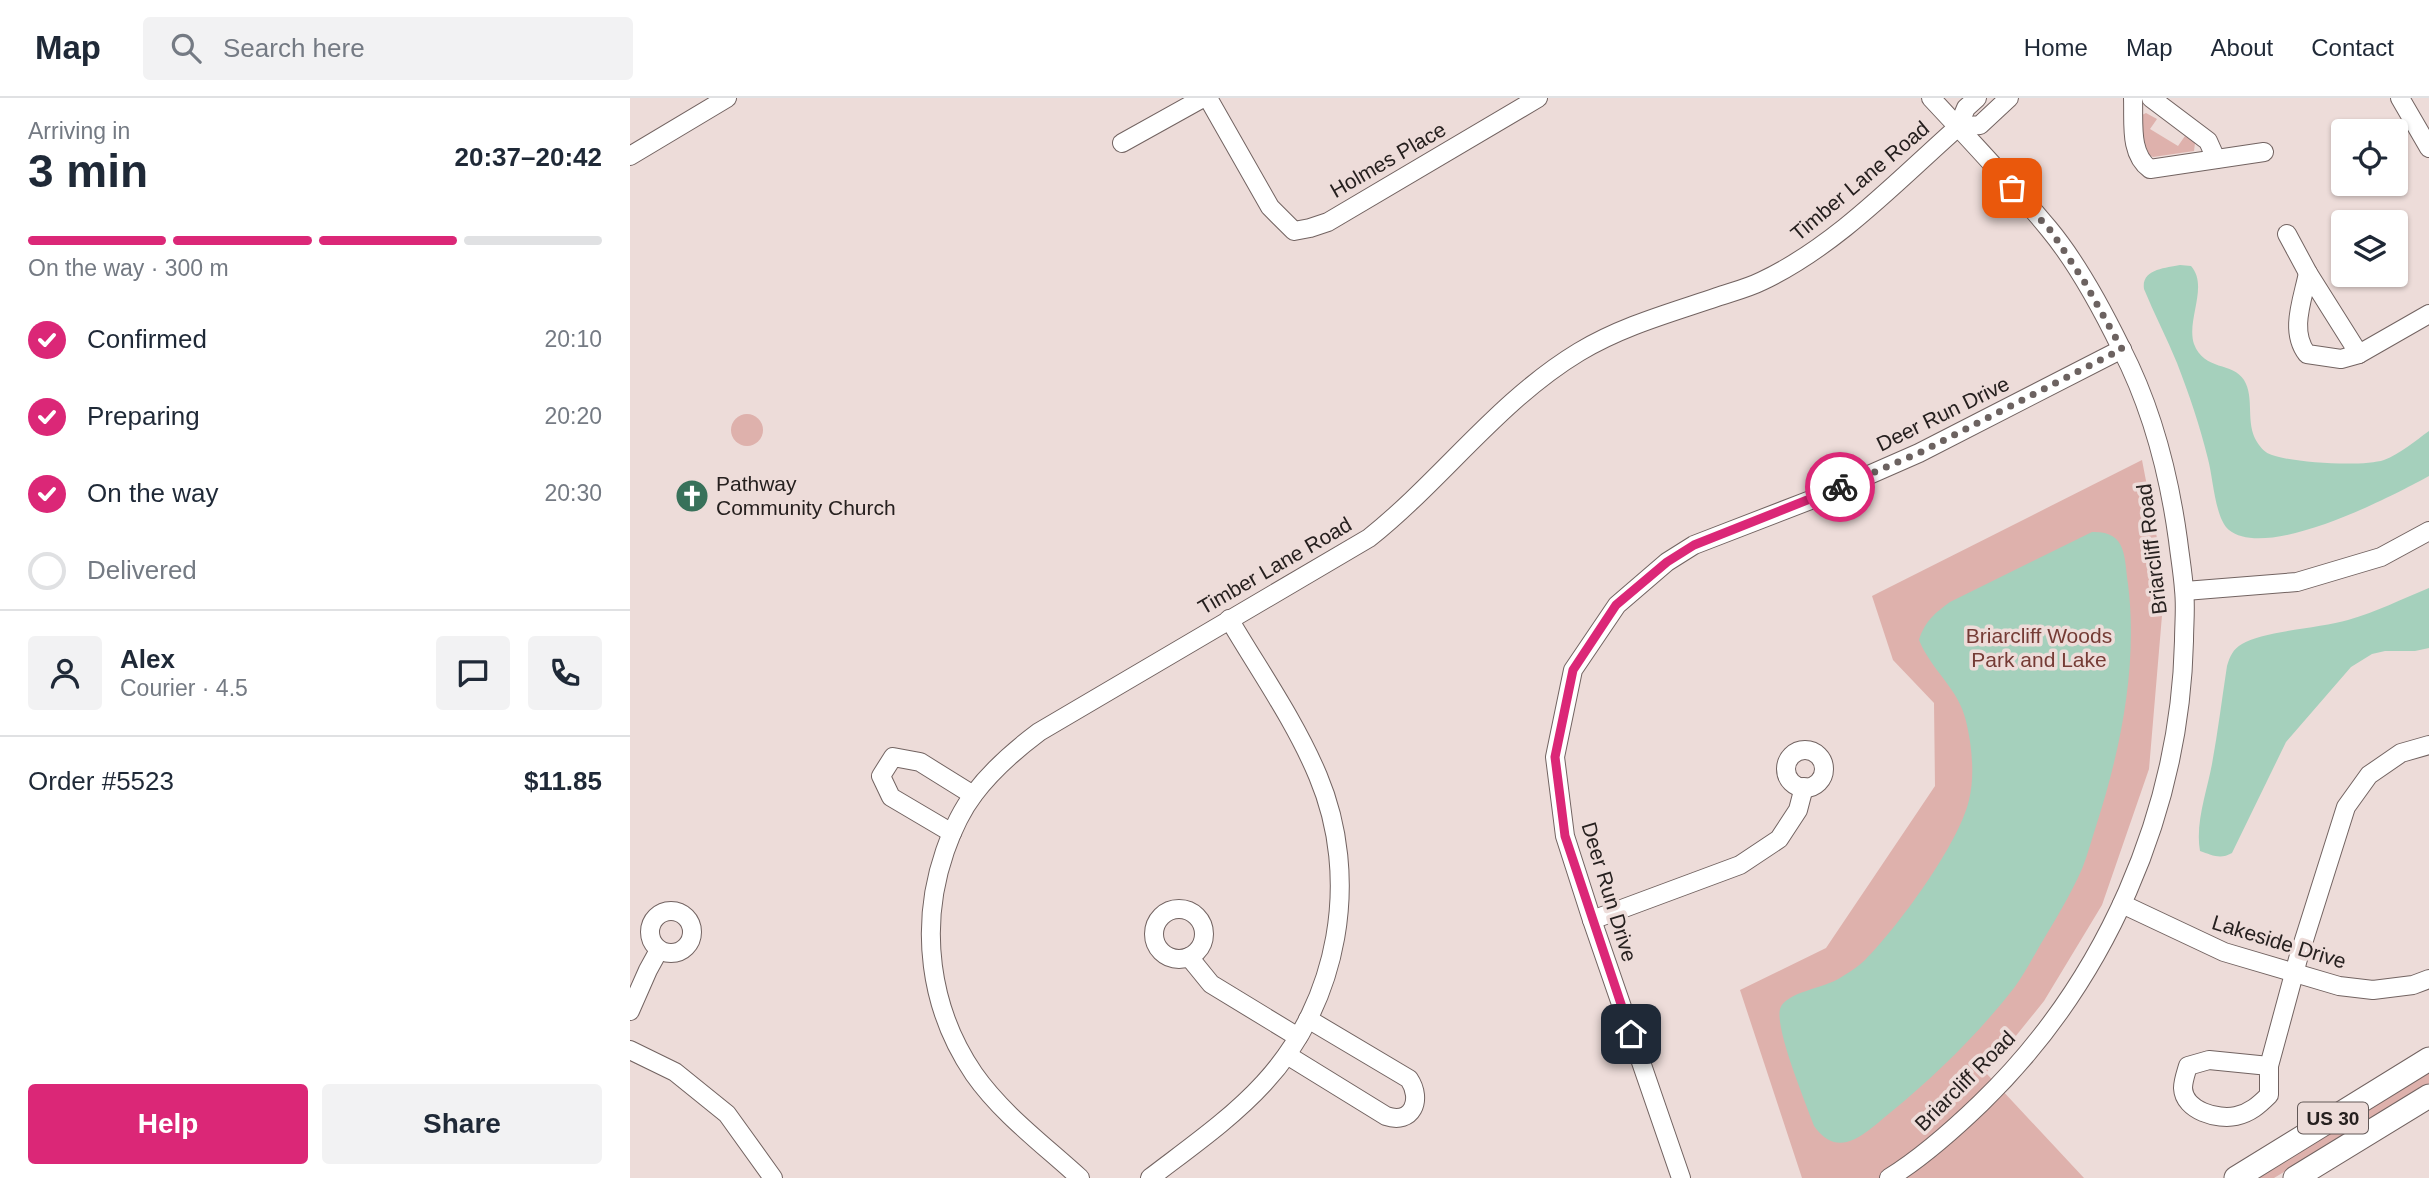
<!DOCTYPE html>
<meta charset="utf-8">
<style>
:root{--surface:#fff;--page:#f2f2f3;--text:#1f2937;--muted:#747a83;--line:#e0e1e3;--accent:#db2777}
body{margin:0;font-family:Arial,sans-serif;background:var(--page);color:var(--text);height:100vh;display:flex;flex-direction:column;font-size:26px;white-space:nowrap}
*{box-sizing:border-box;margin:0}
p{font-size:23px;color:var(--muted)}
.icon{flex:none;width:38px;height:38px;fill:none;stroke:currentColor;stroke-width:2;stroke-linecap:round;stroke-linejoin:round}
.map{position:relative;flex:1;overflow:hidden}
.sheet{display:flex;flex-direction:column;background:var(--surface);width:630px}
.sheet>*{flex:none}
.tools{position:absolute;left:1701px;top:21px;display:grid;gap:14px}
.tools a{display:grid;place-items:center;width:77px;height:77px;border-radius:7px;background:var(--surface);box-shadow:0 2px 5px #0004;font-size:35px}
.pin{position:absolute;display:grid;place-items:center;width:60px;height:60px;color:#fff;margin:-30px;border-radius:14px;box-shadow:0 4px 10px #0006}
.courier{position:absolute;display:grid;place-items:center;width:70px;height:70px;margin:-35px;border:5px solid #db2777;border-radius:50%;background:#fff;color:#222;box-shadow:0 2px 9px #0007}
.overview em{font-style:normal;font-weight:700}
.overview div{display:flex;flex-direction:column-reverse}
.overview{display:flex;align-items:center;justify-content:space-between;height:119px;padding:0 28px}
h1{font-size:46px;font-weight:700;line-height:52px}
.bar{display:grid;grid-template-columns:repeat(4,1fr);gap:10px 7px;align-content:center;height:84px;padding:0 28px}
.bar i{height:9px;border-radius:5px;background:var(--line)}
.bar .on{background:var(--accent)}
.bar p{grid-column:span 4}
.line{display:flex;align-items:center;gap:18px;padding:0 28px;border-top:2px solid var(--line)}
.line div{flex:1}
.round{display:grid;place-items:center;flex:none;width:74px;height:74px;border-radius:7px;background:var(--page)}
ol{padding:0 28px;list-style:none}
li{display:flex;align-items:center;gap:21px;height:77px}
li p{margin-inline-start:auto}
li .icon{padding:7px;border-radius:50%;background:var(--accent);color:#fff;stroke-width:4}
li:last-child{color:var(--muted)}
li i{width:38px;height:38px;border:4px solid var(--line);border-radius:50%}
.cta{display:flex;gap:14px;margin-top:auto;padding:14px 28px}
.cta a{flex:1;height:80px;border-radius:7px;background:var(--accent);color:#fff;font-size:28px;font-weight:700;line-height:80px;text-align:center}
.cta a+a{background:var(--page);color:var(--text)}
header{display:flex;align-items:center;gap:42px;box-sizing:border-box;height:98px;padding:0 35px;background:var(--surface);border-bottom:2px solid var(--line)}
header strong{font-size:33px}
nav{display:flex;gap:38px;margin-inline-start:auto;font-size:24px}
.search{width:490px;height:63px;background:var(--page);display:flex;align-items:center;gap:18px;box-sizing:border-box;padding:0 24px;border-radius:7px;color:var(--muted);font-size:26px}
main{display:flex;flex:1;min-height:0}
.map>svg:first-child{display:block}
.green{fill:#deb1ac}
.water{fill:#a5d0bc}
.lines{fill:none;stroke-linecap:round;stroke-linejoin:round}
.minor-casing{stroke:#726361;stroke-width:20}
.major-casing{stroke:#726361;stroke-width:25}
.minor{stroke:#fff;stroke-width:18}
.major{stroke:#fff;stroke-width:23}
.done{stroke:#6c6260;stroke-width:7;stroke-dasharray:0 12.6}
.route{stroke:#db2777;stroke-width:9}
.labels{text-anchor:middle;stroke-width:7;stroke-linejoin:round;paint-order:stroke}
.shield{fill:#eddcd9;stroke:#625857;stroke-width:2}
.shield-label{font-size:19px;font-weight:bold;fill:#26201f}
.street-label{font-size:21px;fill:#26201f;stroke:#eddcd9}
.poi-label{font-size:21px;fill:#26201f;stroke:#eddcd9;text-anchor:start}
.park-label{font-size:21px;fill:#753b35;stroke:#eddcd9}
</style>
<header>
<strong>Map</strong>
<div class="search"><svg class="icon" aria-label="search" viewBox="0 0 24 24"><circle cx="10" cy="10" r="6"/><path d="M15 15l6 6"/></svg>Search here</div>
<nav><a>Home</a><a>Map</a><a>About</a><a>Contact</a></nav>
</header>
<main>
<section class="sheet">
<div class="overview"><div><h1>3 min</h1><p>Arriving in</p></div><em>20:37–20:42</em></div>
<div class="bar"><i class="on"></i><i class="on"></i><i class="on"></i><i></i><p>On the way · 300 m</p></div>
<ol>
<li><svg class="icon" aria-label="check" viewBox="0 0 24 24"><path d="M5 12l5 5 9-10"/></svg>Confirmed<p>20:10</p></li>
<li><svg class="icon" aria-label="check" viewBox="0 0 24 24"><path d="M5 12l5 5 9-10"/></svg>Preparing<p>20:20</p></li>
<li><svg class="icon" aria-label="check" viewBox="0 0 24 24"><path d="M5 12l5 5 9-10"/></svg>On the way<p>20:30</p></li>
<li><i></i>Delivered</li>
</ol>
<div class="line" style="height:126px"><a class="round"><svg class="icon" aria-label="person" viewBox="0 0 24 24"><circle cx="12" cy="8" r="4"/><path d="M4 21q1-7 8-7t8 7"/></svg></a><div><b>Alex</b><p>Courier · 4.5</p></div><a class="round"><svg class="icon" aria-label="chat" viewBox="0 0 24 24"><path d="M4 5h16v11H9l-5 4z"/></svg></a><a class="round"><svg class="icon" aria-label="phone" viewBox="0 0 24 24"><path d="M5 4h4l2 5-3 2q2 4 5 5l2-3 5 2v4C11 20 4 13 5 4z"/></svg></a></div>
<div class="line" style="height:91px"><div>Order #5523</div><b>$11.85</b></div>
<div class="cta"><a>Help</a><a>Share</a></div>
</section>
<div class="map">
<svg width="1799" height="1080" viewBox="0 0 1799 1080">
<rect width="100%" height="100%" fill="#eddcd9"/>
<g class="green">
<path d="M1516 15 1527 21 1520 31 1548 48 1555 38 1565 45 1564 53 1523 59C1507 51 1511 34 1510 18Z"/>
<circle cx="117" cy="332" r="16"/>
<path d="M1512 362 1535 482 1519 671 1472 807 1414 903 1356 975 1454 1080H1172L1110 892 1196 850 1305 688 1304 605 1263 562 1242 498Z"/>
<path d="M1799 974V985L1644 1080H1627Z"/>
</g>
<g class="water">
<path d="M1550 167 1561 168C1579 188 1556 222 1564 246 1574 273 1603 264 1614 282 1625 300 1615 325 1627 344 1631 350 1635 355 1642 357 1664 365 1733 369 1754 362 1770 356 1785 343 1799 333V378C1761 399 1637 463 1599 432 1585 421 1583 379 1578 361 1570 328 1559 296 1547 265 1537 240 1524 216 1514 191 1511 171 1536 170 1550 167Z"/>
<path d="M1462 434C1497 433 1494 458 1498 486 1508 566 1491 650 1467 725 1462 740 1458 756 1452 771 1440 798 1424 824 1409 849 1401 863 1393 878 1384 890 1348 936 1306 977 1261 1014 1236 1034 1210 1064 1184 1028 1176 1005 1145 932 1150 911 1155 894 1195 890 1210 880 1218 875 1228 869 1235 862 1267 830 1329 746 1339 702 1345 678 1342 648 1336 623 1329 591 1301 572 1289 542 1295 523 1305 515 1320 504Z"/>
<path d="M1799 490V550L1785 553H1755L1742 556 1721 569 1656 644 1602 755C1590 762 1582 757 1570 753 1565 725 1577 693 1582 666 1588 633 1592 600 1597 568 1600 558 1603 551 1612 546 1632 533 1692 530 1718 522 1746 514 1772 501 1799 490Z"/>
</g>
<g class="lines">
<defs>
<g id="minor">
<path d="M578 0 640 109 664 133 680 130 698 124 908 0"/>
<path d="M1503 0C1504 24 1499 56 1520 71L1634 54"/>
<path d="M1521 0 1578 43 1586 61"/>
<path d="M1770 0 1799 50"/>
<path d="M1328 29 1350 27 1379 0"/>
<path d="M492 45 573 0"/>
<path d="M0 58 97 0"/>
<path d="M1657 136 1678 175"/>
<path d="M1678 175 1729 256 1711 261 1677 256C1659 233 1673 201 1678 175Z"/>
<path d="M1729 256 1799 216"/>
<path d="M1555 493 1667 484 1751 459 1799 433"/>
<circle cx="1175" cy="671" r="19"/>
<path d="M322 735 261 699 251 678 263 659 290 664 343 697"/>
<path d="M1492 806 1594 854 1709 888 1743 892 1783 887 1799 881"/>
<circle cx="549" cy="836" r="25"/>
<circle cx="41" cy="834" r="21"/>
<path d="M962 822 1110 767 1149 741 1168 712 1174 689"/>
<path d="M559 859 581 886 668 939"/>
<path d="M0 913 18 872 29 852"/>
<path d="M0 952 45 974 97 1016 143 1080"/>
<path d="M657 957 756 1018C782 1027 793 1002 779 981L678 921"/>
<path d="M1639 968V997C1629 1007 1620 1015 1606 1018 1588 1022 1554 1013 1553 990 1553 983 1556 975 1558 968L1579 962 1639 968 1668 861 1716 709 1739 677 1771 655 1799 647"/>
<path d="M450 1080C414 1047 372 1016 344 976 299 910 289 828 315 753 322 733 331 713 344 696 362 672 385 652 409 634L739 440C812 382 868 303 949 254 992 228 1040 215 1087 199 1102 194 1118 190 1132 183 1206 148 1267 83 1328 29L1336 10 1347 0"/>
<path d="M520 1080C559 1050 601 1021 634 985 709 904 731 780 688 678 665 623 629 572 599 521"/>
<path d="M1051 1080 962 822 935 738 925 659 943 572 987 507 1037 464 1064 447 1191 398 1289 355 1492 251"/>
<path d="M1259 1080C1293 1059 1323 1032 1351 1005 1475 885 1550 715 1554 543 1554 526 1556 509 1554 492 1553 476 1550 459 1548 442 1539 376 1522 310 1491 250 1471 209 1448 166 1419 131 1382 86 1341 43 1301 0"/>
</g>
<g id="major">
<path d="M1606 1080 1799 961"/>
<path d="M1665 1080 1799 998"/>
</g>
</defs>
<use href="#minor" class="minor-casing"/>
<use href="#major" class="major-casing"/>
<use href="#minor" class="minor"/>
<use href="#major" class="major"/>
</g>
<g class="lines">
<path class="done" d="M1210 389 1289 355 1492 251 1454 183 1421 133 1382 90"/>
<path class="route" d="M1001 936 935 738 925 659 943 572 986 507 1037 464 1064 447 1210 389"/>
</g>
<defs>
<symbol id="church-disc" viewBox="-11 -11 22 22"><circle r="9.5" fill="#38715a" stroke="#eddcd9"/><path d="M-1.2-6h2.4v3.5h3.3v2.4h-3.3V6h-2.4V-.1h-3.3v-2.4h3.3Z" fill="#fff"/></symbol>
</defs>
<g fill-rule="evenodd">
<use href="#church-disc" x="43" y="379" width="38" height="38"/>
</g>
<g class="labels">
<rect class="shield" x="1668" y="1004.5" width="70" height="31" rx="5"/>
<g class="shield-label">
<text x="1703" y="1027">US 30</text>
</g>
<g class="street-label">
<text transform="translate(758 62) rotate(-30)" y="7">Holmes Place</text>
<text transform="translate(1230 83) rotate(-40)" y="7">Timber Lane Road</text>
<text transform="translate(1313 316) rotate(-26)" y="7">Deer Run Drive</text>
<text transform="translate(1522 451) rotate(-97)" y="7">Briarcliff Road</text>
<text transform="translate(645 468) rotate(-30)" y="7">Timber Lane Road</text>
<text transform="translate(979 794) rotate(73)" y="7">Deer Run Drive</text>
<text transform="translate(1649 844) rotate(17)" y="7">Lakeside Drive</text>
<text transform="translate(1335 983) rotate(-45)" y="7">Briarcliff Road</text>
</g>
<g class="poi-label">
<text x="86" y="393">Pathway<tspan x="86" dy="24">Community Church</tspan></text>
</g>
<g class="park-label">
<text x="1409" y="545">Briarcliff Woods<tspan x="1409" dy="24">Park and Lake</tspan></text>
</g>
</g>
</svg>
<div class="tools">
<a><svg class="icon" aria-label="locate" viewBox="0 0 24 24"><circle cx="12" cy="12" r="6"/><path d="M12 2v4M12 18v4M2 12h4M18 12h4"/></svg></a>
<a><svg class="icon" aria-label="layers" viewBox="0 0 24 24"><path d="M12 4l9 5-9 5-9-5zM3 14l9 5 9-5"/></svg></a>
</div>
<div class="pin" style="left:1382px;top:90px;background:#ea580c"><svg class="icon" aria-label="bag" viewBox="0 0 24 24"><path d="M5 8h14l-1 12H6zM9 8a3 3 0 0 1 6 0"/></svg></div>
<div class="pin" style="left:1001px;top:936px;background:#1f2937"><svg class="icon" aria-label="home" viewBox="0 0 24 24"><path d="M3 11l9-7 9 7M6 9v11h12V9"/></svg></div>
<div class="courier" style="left:1210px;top:389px"><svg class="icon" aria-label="bike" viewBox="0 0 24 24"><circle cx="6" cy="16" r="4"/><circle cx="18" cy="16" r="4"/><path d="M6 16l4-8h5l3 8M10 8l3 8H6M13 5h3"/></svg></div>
</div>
</main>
